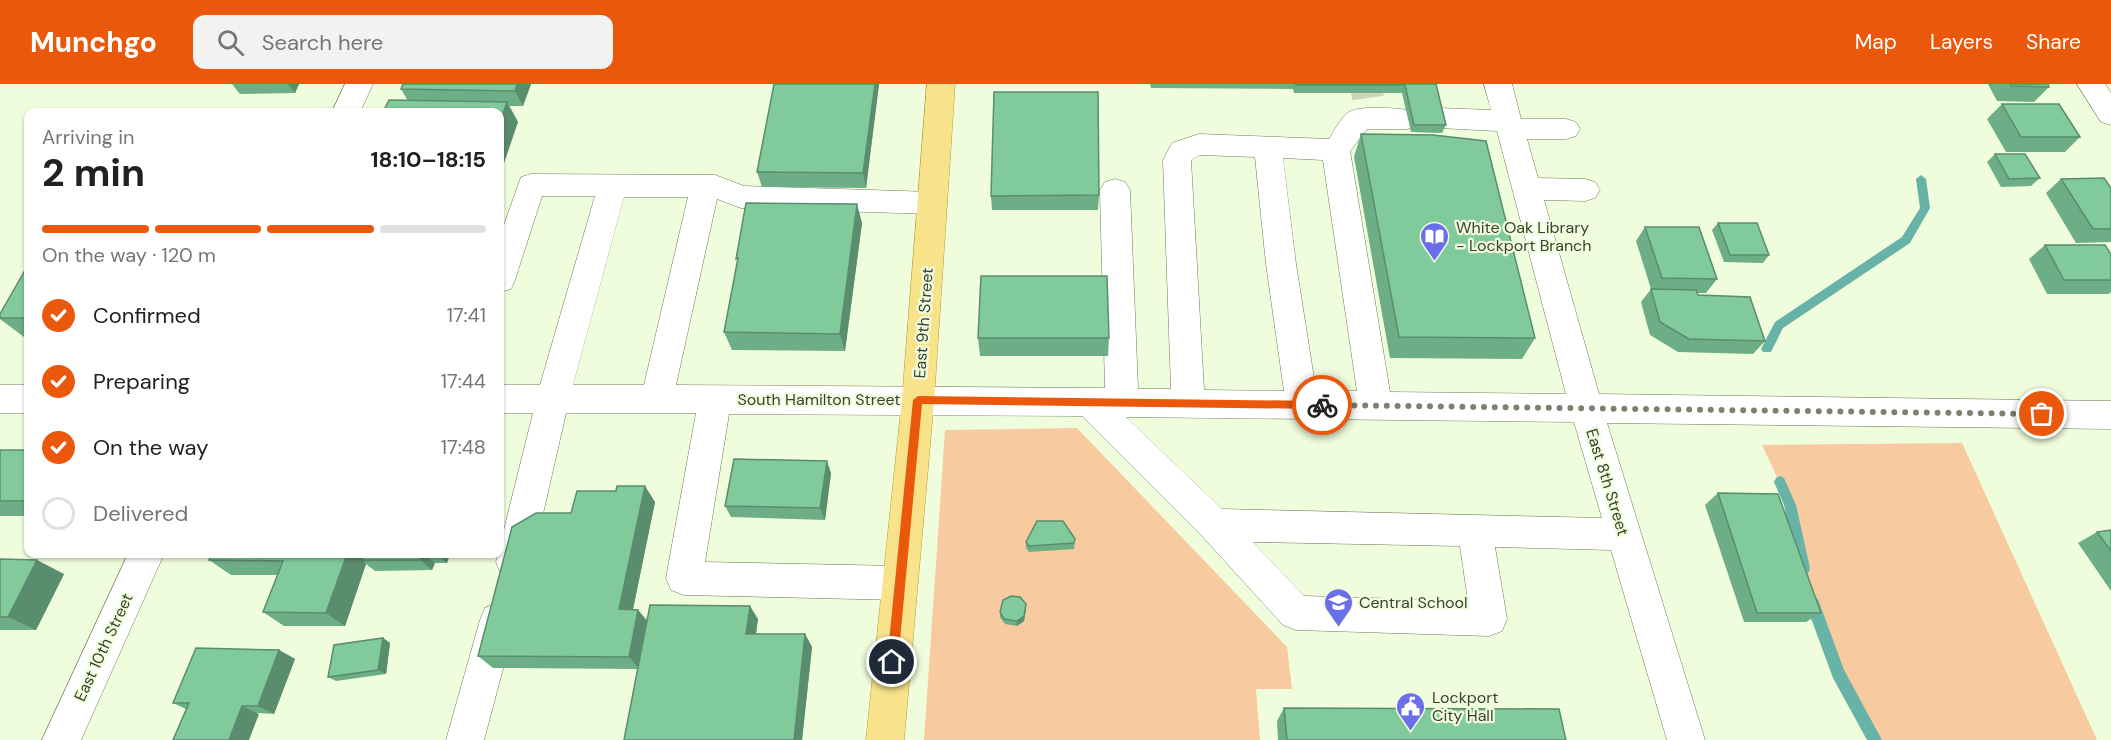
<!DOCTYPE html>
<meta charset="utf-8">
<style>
:root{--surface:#fff;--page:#f2f2f2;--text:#202124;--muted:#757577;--line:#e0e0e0;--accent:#ea580c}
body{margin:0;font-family:"DM Sans",sans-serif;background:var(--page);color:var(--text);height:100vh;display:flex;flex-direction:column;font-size:22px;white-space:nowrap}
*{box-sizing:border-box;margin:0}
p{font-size:20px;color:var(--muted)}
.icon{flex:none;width:33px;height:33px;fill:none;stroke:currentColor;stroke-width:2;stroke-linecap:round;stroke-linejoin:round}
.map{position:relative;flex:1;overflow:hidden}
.details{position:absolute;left:24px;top:24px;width:480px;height:450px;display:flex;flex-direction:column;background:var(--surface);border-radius:12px;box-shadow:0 2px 4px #0004}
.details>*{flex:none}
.pin{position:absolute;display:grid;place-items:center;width:51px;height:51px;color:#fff;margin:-26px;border:3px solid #fff;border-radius:50%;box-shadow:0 2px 6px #0007}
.courier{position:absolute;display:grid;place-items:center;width:60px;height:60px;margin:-30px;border:4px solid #ea580c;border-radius:50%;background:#fff;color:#222;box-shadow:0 2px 8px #0007}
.overview em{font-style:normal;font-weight:700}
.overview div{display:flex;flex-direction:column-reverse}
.overview{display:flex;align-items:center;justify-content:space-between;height:102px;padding:0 18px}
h1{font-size:39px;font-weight:700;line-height:45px}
.bar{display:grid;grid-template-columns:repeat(4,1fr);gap:9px 6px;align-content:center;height:72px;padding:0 18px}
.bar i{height:8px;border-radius:4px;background:var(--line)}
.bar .on{background:var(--accent)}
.bar p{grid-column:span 4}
ol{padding:0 18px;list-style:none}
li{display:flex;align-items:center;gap:18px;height:66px}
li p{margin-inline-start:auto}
li .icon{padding:6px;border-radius:50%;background:var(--accent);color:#fff;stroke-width:4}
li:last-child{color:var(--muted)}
li i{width:33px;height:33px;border:3px solid var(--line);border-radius:50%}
header{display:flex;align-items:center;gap:36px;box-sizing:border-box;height:84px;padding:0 30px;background:var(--accent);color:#fff}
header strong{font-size:28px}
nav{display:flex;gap:33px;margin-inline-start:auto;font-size:21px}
.search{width:420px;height:54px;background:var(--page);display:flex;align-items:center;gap:15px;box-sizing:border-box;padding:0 21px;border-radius:12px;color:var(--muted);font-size:22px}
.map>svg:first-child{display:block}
.green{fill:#f7caa0}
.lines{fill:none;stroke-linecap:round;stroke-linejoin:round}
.stream{fill:#68b3a7;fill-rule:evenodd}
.minor-tunnel{stroke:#ccd7ba;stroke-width:32;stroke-dasharray:32 16;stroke-linecap:butt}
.minor-casing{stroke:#6d795b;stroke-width:1}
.major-casing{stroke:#b39d3a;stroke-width:1}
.minor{fill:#fff;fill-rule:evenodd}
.major{fill:#f8e38b;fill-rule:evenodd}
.wall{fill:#6eae86}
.shaded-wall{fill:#5a8d6d}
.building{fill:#80ca9c;stroke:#5a8d6d;stroke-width:1.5}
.route{fill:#ea580c}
.done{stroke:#7a826e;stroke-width:6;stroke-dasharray:0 10.8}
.labels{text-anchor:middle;stroke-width:4.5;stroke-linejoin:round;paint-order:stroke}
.poi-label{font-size:16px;fill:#3a3f32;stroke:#f0fddc;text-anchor:start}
.street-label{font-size:16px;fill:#3a3f32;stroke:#f0fddc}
</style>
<header>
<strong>Munchgo</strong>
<div class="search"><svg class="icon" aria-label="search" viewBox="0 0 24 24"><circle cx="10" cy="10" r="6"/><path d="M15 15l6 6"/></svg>Search here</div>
<nav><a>Map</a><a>Layers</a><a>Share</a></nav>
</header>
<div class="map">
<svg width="2111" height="656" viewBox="0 0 2111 656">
<rect width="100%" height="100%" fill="#f0fddc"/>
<g class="green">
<path d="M1077 344 1287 563 1292 605H1256L1260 656H924L945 346Z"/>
<path d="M1962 359 2097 656H1875L1838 589 1813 519 1790 421 1762 361Z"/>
</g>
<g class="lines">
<g class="stream">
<path d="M1921 91 1926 95 1930 124 1910 159 1783 244 1771 268H1763L1761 265 1775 238 1902 153 1920 124 1916 95Z"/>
<path d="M1780 392 1784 394 1796 421 1810 484 1809 488 1804 490 1799 488 1798 484 1784 421 1774 398 1776 394Z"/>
<path d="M1812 512 1817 514 1819 518 1844 586 1882 656H1867L1833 594 1805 518 1807 514Z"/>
</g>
<path class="minor-tunnel" d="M1366 0 1368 14"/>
<defs>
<g id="minor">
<path d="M345 0H373L360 28H332Z"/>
<path d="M1484 0H1512L1521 35H1566L1576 38 1580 45 1576 52 1566 55H1527L1538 94 1585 95 1595 98 1600 106 1595 114 1585 117 1544 116 1599 310 2111 317V345L1607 339 1705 656H1667L1611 466 1495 463 1507 535 1502 547 1489 552 1296 546 1283 541 1202 452 1082 332 729 330 705 478 900 482 913 487 918 499 913 511 900 516 684 511 671 506 666 494 696 329H566L532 478 527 490 514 494 501 490 496 478 533 329H500V301H540L595 112H542L515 196 511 205 500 208V152L521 93 531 90 715 91 744 102 932 108 942 111 947 119 942 127 932 130 741 124 717 115 676 301 1105 304 1100 106 1105 98 1115 95 1125 98 1130 106 1138 305H1171L1163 76 1172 59 1199 50 1329 55C1334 47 1341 33 1349 28 1360 21 1405 24 1417 28L1421 35 1417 42 1407 45H1367L1350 67 1390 308 1566 310 1497 47 1439 44 1429 41 1425 34 1429 27 1439 24 1491 26ZM1200 71 1255 73 1266 180 1284 307 1204 306 1191 76ZM1283 74 1323 76 1357 307H1316L1296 180ZM624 113H688L644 301H573ZM1126 333 1574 338 1602 434 1222 425ZM1253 458 1460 462 1468 517 1304 512Z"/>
<path d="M2077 0H2105L2111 9V41L2101 38Z"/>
<rect x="0" y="301" width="28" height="28"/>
<path d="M128 470H164L81 656H42Z"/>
<path d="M498 519 511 524 516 536 484 656H446L480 536 485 524Z"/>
</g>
<path id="major" d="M927 0H955L934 316 904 656H866L902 316Z"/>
</defs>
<use href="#minor" class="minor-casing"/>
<use href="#major" class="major-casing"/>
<use href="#minor" class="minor"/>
<use href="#major" class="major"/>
</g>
<g class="wall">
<path d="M232 0H299L295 9 240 10Z"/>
<path d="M531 0 523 22H509L518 38 408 17 401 5Z"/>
<path d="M774 0H879L866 104 762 103 757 88Z"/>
<path d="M1150 0H1436L1446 41 1442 49 1411 48 1402 9H1294L1293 5 1151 4Z"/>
<path d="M1988 0H2048L2049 3 2034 18 1997 17Z"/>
<path d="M2002 20 2080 53 2065 68H2006L1987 35Z"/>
<path d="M1361 50 1535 254 1522 275 1390 274 1354 73Z"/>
<path d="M1995 70 2040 94 2031 102 2001 103 1987 78Z"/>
<path d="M2061 95 2111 104V158L2076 159 2046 109Z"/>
<path d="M1099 111 1098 126H992L991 112Z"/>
<path d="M862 139 845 267 732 266 724 248Z"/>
<path d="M1718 139 1769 171 1763 179 1724 178 1712 146Z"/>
<path d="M1645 143 1717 195 1706 209H1697L1698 211 1765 257 1753 270 1678 268 1650 251 1641 218 1651 205 1636 157Z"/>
<path d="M2045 161 2111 170V208L2109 210H2047L2029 175Z"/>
<path d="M28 181V256L0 235V230Z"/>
<path d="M978 254H1109L1108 272H980Z"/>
<rect x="0" y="366" width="28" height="66"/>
<path d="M831 389 825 436 731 433 725 422Z"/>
<path d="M1718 409 1821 529 1806 538H1744L1705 421Z"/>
<path d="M655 418 633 526H638L647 537 758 535 756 550H805L812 563 802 656H624L638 585 493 584 478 572 571 429Z"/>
<path d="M2111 446V507L2078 459 2097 448Z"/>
<path d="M1075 455 1074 465 1029 468 1026 464V458Z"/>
<path d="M212 470H450L447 479H435L432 486 375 487 366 480 345 542H284L263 528 278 491H231L209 476Z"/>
<path d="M0 475 64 490 36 546H0Z"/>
<path d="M1026 525 1024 537 1017 542 1005 540 1000 533V528Z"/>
<path d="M383 554 390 559 386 590 336 597 328 593Z"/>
<path d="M279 566 295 575 274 630 186 625 173 619Z"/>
<path d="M1284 624 1566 656H1278L1277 637Z"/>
</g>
<g class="shaded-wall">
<path d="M288 0H299L295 9Z"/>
<path d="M517 0H531L523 22 515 7Z"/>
<path d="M875 0H879L866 104 863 89Z"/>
<path d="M507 18 518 38 500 91V38Z"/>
<path d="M857 120 862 139 845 267 840 250Z"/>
<path d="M827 377 831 389 825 436 820 424Z"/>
<path d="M645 402 655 418 630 539 619 525Z"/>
<path d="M347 470H370L362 476 366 480 345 542 326 529Z"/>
<path d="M422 470H424L435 479 432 486 420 476Z"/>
<path d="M436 470H450L447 479Z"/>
<path d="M37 476 64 490 36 546 8 533Z"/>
<path d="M1026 520V525L1024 537 1017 542V537Z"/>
<path d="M750 522 758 535 754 563 746 550Z"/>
<path d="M638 526 649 539 640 585 629 573Z"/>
<path d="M805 550 812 563 802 656H794Z"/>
<path d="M383 554 390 559 386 590 378 586Z"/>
<path d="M279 566 295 575 274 630 258 622Z"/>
<path d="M242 622 259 630 249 656H229Z"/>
</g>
<g class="building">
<path d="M403 0H517L515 7 401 5Z"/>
<path d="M774 0H875L863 89 757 88Z"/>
<path d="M1295 0H1436L1446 41H1414L1405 1H1296Z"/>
<path d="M2010 0H2048L2049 3 2011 2Z"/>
<path d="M994 8H1098L1099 111 991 112Z"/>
<path d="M389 16 507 18 500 38V28H383Z"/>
<path d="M2002 20H2059L2080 53H2021Z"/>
<path d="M1361 50 1433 51 1486 57 1535 254 1399 253Z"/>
<path d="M1995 70H2025L2040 94 2009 95Z"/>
<path d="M2104 94 2111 104V145H2093L2061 95Z"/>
<path d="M746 119 857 120 840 250 724 248 738 174 736 175Z"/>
<path d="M1718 139H1757L1769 171H1730Z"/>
<path d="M1645 143H1699L1717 195 1662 194Z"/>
<path d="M2045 161H2105L2111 170V196H2064Z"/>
<path d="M28 181V234H0V230Z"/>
<path d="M981 192H1107L1109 254H978Z"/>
<path d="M1651 205 1696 206 1698 211 1750 213 1765 257 1689 255 1660 238Z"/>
<rect x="0" y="366" width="28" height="51"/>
<path d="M734 375 827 377 820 424 725 422Z"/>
<path d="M617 402H645L619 525 638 526 629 573 478 572 512 443 536 429H571L577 407H616Z"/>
<path d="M1718 409 1778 410 1821 529H1757Z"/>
<path d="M1037 437H1063L1075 455 1074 459 1029 462 1026 458Z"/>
<path d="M2111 446V467L2097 448Z"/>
<path d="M212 470H347L326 529 263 528 283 477 209 476Z"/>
<path d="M364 470H422L420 476H362Z"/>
<path d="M0 475 37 476 8 533H0Z"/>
<path d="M1011 512 1020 513 1026 520 1024 532 1017 537 1004 535 1000 528 1003 516Z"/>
<path d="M650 521 750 522 746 550H805L794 656H624Z"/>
<path d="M383 554 378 586 328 593 334 561Z"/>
<path d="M196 564 279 566 258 622H242L229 656H173L189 619H173Z"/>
<path d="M1284 624 1559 625 1566 656H1287Z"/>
</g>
<path class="route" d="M918 312 1322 317 1326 321 1322 325 922 320 898 578 892 583 887 578 913 316Z"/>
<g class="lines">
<path class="done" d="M1322 321 2042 330"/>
</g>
<defs>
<symbol id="library-pin" viewBox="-11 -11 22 30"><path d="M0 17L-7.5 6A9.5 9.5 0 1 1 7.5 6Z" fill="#6a6ee8" stroke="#f0fddc"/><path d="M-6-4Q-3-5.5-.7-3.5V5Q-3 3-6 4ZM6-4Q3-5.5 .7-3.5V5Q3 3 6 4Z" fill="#fff"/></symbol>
<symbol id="school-pin" viewBox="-11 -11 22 30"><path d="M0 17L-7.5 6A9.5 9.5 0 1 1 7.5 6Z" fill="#6a6ee8" stroke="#f0fddc"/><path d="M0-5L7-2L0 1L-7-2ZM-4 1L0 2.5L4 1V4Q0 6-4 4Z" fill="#fff"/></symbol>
<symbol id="civic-pin" viewBox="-11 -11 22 30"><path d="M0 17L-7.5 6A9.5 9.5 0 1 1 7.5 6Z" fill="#6a6ee8" stroke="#f0fddc"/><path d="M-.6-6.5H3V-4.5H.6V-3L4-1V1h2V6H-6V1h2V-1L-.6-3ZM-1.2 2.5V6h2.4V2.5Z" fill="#fff"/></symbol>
</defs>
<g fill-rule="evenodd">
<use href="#library-pin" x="1418" y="136" width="33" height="45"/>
<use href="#school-pin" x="1322" y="502" width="33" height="45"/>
<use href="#civic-pin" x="1394" y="606" width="33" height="45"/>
</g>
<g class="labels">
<g class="poi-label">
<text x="1456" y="149">White Oak Library<tspan x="1456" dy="18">- Lockport Branch</tspan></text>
<text x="1359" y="524">Central School</text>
<text x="1432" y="619">Lockport<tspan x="1432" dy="18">City Hall</tspan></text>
</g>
<g class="street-label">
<text transform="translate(923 239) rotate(-86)" y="6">East 9th Street</text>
<text x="819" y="321">South Hamilton Street</text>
<text transform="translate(1608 398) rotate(73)" y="6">East 8th Street</text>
<text transform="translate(103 563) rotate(-65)" y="6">East 10th Street</text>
</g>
</g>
</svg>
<div class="pin" style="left:2042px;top:330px;background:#ea580c"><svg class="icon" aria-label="bag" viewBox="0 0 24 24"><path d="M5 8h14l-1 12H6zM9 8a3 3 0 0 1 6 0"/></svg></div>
<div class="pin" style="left:892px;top:578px;background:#1f2937"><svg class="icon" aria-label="home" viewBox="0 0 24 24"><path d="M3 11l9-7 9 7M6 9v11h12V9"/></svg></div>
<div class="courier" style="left:1322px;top:321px"><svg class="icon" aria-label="bike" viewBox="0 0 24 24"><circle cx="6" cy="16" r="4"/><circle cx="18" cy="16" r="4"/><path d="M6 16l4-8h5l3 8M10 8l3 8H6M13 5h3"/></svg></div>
<section class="details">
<div class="overview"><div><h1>2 min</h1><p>Arriving in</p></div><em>18:10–18:15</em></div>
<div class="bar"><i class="on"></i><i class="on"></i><i class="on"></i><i></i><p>On the way · 120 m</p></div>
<ol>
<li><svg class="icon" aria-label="check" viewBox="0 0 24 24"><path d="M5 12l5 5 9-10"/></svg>Confirmed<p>17:41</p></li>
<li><svg class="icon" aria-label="check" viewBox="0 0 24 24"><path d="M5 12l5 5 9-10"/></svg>Preparing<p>17:44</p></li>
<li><svg class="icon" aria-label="check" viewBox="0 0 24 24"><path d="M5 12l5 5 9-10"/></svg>On the way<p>17:48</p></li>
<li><i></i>Delivered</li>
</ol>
</section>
</div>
